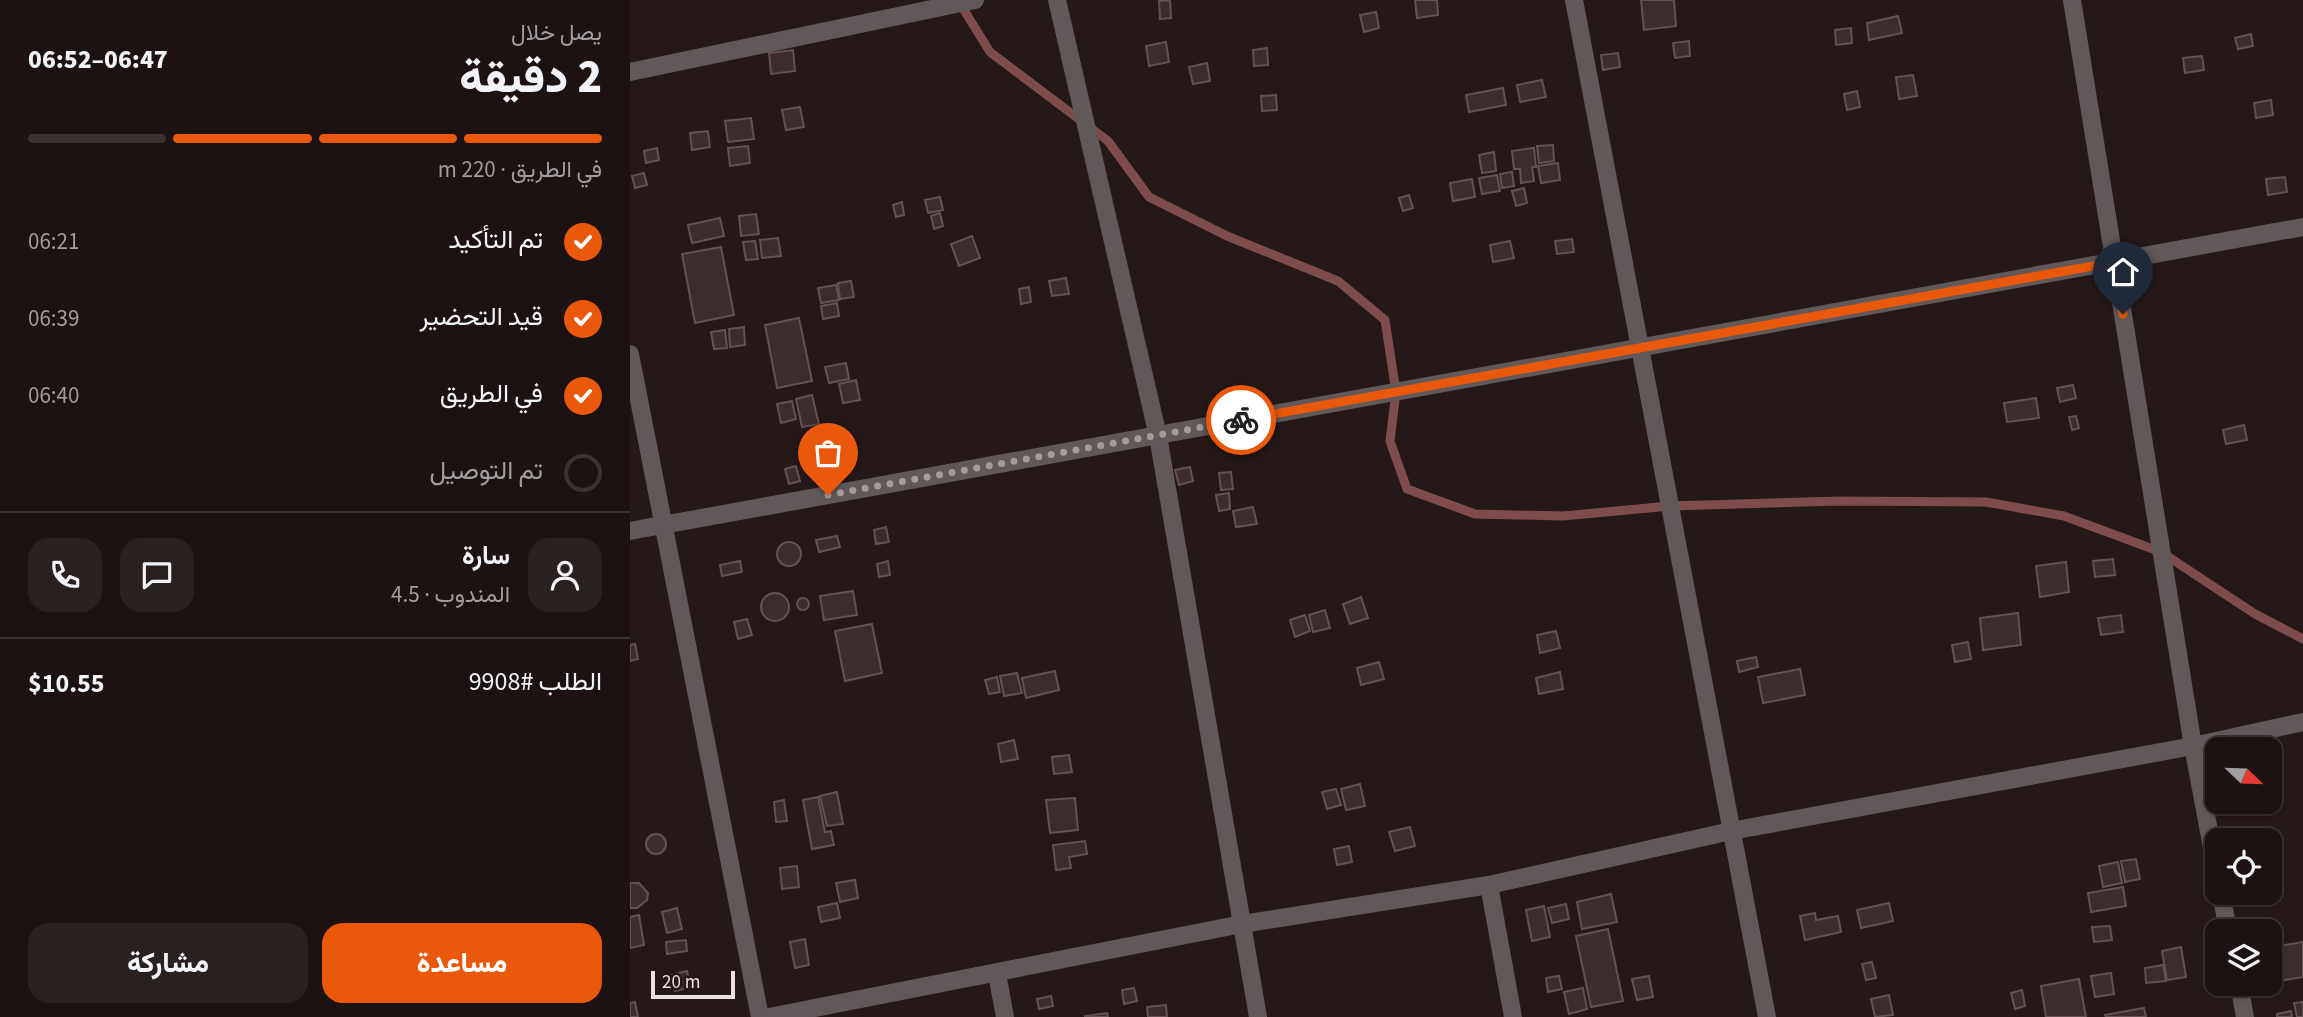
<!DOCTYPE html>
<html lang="ar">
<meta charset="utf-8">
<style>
:root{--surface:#1c1212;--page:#292020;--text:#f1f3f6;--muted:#a09e9f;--line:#3a3232;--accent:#ea580c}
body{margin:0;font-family:"Source Sans 3",Vazirmatn,sans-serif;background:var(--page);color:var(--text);direction:rtl;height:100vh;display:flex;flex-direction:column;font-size:26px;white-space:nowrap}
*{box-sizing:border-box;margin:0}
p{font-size:23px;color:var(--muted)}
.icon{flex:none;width:38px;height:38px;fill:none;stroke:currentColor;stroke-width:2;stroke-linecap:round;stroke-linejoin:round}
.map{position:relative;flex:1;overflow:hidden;direction:ltr}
.details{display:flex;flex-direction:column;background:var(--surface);width:630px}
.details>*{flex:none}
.needle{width:46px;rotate:113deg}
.tools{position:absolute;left:1575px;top:737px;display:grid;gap:14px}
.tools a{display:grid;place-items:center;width:77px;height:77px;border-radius:14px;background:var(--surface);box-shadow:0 2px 5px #0004,0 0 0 2px var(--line);font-size:35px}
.scale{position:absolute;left:21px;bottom:18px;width:84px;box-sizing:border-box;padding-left:7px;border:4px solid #ebe1e0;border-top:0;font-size:19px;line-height:24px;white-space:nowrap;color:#ebe1e0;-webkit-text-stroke:5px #251818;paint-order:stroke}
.pin{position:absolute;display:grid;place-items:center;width:60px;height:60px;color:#fff;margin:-72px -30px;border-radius:50% 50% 50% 0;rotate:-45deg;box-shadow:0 0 7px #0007}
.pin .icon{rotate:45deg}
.courier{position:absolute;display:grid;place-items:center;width:70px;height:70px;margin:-35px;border:5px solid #ea580c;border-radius:50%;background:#fff;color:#222;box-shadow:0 2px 9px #0007}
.headline em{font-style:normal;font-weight:800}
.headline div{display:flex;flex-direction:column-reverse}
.headline{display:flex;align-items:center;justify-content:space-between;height:119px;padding:0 28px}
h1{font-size:46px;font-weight:800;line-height:52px}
.bar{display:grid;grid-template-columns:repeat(4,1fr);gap:10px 7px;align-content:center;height:84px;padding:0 28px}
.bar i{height:9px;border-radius:5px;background:var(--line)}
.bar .current{background:var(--accent)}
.bar p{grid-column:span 4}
.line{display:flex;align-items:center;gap:18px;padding:0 28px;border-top:2px solid var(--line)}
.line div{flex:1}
.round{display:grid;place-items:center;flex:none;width:74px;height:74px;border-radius:21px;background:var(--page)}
ol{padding:0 28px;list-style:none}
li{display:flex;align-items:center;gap:21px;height:77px}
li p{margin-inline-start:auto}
li .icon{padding:7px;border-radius:50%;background:var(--accent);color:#fff;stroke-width:4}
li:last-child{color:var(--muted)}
li i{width:38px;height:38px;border:4px solid var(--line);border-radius:50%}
.button{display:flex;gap:14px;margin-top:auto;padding:14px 28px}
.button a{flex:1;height:80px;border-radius:21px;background:var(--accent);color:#fff;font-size:28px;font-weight:800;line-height:80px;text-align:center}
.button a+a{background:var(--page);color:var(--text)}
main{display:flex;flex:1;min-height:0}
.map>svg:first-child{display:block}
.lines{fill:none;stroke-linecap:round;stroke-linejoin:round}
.stream{stroke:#7e4c4c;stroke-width:9}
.building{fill:#3c2d2d;stroke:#625251;stroke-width:2}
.minor{stroke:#615959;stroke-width:18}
.done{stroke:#a69b9a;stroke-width:7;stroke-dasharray:0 12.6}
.route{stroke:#ea580c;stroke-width:9}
</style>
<main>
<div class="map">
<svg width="1673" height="1017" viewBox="0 0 1673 1017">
<rect width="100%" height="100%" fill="#251818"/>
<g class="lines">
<path class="stream" d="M329 2 360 52 478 141 519 197 597 236 708 281 755 320 766 392 760 441 777 489 845 514 933 516 1040 506 1210 501 1356 502 1434 516 1531 552 1625 614 1673 639"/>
</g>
<g class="building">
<path d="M540 0 541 18 530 19 529 1Z"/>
<path d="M785 0H807L808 15 787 18Z"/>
<path d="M1011 0H1044L1046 26 1014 30Z"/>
<path d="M746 12 749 28 734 32 730 15Z"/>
<path d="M1268 16 1272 33 1239 40 1237 23Z"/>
<path d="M1221 28 1222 43 1206 45 1205 30Z"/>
<path d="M1621 34 1623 46 1608 49 1605 38Z"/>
<path d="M1059 41 1060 56 1045 58 1043 43Z"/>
<path d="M536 42 539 62 519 66 516 46Z"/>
<path d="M637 48 638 65 624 66 623 50Z"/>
<path d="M163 50 165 71 141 74 139 53Z"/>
<path d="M988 53 990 67 973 70 971 55Z"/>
<path d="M1572 56 1574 70 1555 73 1553 58Z"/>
<path d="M577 63 580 81 563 84 559 67Z"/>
<path d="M1283 75 1287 96 1269 99 1266 77Z"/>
<path d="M912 80 916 97 890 102 887 85Z"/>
<path d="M873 88 876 105 839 112 836 95Z"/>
<path d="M1227 91 1230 107 1217 110 1214 94Z"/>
<path d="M646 95 647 110 632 111 631 96Z"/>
<path d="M1641 100 1643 115 1626 118 1624 103Z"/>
<path d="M170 107 174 127 156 130 152 110Z"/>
<path d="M121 118 124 139 98 142 95 121Z"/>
<path d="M78 131 80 147 62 150 60 133Z"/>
<path d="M923 145 924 161 909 163 907 146Z"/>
<path d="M118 146 120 163 100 166 98 148Z"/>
<path d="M27 148 29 160 16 163 14 151Z"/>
<path d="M904 148 906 167H902L904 181 891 183 890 169H884L882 151Z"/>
<path d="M864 152 866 171 852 173 849 155Z"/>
<path d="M928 163 930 180 911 183 908 166Z"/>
<path d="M882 172 884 186 872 188 870 174Z"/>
<path d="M14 173 17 185 5 188 2 176Z"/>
<path d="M867 175 870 191 852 194 849 178Z"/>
<path d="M1655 177 1657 192 1638 195 1636 179Z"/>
<path d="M842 179 845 197 823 201 820 183Z"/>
<path d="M894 188 897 203 886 206 882 191Z"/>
<path d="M779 195 783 208 773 211 769 198Z"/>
<path d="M310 197 313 210 298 213 295 200Z"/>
<path d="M272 202 274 215 266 217 263 205Z"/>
<path d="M310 213 313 226 304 229 301 216Z"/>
<path d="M126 214 129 234 111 236 109 216Z"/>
<path d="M90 218 94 236 62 243 58 225Z"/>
<path d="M342 236 350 258 329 266 321 244Z"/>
<path d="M148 238 151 256 132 258 130 240Z"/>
<path d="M942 239 944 252 927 254 925 241Z"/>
<path d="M125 241 128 259 116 260 113 242Z"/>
<path d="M880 241 884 258 863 262 860 245Z"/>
<path d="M91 247 104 315 65 323 52 254Z"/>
<path d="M436 278 439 294 422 296 419 281Z"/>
<path d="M221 281 224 297 210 299 208 283Z"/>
<path d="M206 285 209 300 191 303 188 288Z"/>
<path d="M399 287 401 302 391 304 389 289Z"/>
<path d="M207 303 209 316 193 319 191 306Z"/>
<path d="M169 318 182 381 147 388 135 325Z"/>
<path d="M114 327 115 345 100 347 99 329Z"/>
<path d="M95 330 97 348 84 349 81 332Z"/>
<path d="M216 363 219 379 199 383 195 367Z"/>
<path d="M226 380 230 400 213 403 209 384Z"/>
<path d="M1443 385 1446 398 1430 402 1427 388Z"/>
<path d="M182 395 189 424 172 427 166 399Z"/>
<path d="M1406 398 1409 418 1377 422 1374 403Z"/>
<path d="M162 401 166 419 151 423 147 404Z"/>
<path d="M1446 416 1449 428 1442 430 1439 417Z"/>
<path d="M1614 425 1617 440 1596 444 1593 430Z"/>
<path d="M166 466 170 481 159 484 155 469Z"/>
<path d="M560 467 563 481 549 485 545 470Z"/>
<path d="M601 472 603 489 591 490 589 473Z"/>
<path d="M599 493 600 509 589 511 586 495Z"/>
<path d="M623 507 627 524 606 527 603 511Z"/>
<path d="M256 527 259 542 246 544 244 530Z"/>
<path d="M207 536 210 547 189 552 186 540Z"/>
<circle cx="159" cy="554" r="12"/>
<path d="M1483 559 1485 575 1465 577 1463 561Z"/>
<path d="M110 561 112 572 92 576 90 565Z"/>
<path d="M258 561 260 575 249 577 247 564Z"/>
<path d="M1436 562 1439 592 1410 597 1406 566Z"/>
<path d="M223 591 227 615 194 620 190 596Z"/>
<circle cx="145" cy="607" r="14"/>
<path d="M731 597 738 618 720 624 713 604Z"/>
<circle cx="173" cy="604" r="6"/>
<path d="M695 610 700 628 683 632 679 615Z"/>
<path d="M1388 613 1391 645 1353 650 1350 618Z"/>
<path d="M675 615 680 631 665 637 660 620Z"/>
<path d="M1491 615 1493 632 1471 635 1468 618Z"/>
<path d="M117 619 122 635 108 639 104 622Z"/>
<path d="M242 624 252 673 215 681 205 631Z"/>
<path d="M926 631 930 648 910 653 907 635Z"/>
<path d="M1338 642 1341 659 1325 662 1322 645Z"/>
<path d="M5 644 8 659 0 661V645Z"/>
<path d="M1126 657 1128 667 1109 672 1107 661Z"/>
<path d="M749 662 754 679 731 685 727 668Z"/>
<path d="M1170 669 1175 695 1133 703 1128 677Z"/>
<path d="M425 671 429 690 396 698 392 678Z"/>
<path d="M930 672 933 689 909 694 906 678Z"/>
<path d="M387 673 392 693 374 696 370 676Z"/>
<path d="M367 677 370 692 359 694 355 680Z"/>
<path d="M384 740 388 759 371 762 368 744Z"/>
<path d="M439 755 442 772 424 774 422 757Z"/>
<path d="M730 784 735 806 716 810 711 789Z"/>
<path d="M706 789 711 805 697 809 692 792Z"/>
<path d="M207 792 213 824 197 826 190 796Z"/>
<path d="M188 797 195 832 201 831 204 845 182 849 173 800Z"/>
<path d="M445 798 448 830 420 833 416 800Z"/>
<path d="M154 800 157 821 146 822 144 802Z"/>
<path d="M780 827 785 846 765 851 759 832Z"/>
<circle cx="26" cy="844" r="10"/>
<path d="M455 841 457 854 439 857 441 868 426 870 423 845Z"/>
<path d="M719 846 722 862 707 865 704 849Z"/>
<path d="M1506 859 1510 879 1495 882 1491 861Z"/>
<path d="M1488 862 1492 883 1473 887 1469 866Z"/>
<path d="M167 866 169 887 152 889 150 868Z"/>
<path d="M225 880 228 898 210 902 206 883Z"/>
<path d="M0 883H9L18 893 17 900 7 908H0Z"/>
<path d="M1493 887 1496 906 1461 912 1458 893Z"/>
<path d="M981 894 987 922 952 929 947 902Z"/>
<path d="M207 903 210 918 191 922 188 907Z"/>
<path d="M1259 903 1263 921 1231 928 1227 910Z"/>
<path d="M936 904 939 919 922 923 918 908Z"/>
<path d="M914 906 920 937 902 941 896 910Z"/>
<path d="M47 908 52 929 37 933 32 912Z"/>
<path d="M1185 913 1186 920 1208 916 1211 932 1175 940 1170 916Z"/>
<path d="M9 915 14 945 0 948V917Z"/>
<path d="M1480 926 1482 940 1464 942 1462 927Z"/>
<path d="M978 929 993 1001 961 1007 946 936Z"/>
<path d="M175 939 179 965 165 968 160 942Z"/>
<path d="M56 940 57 951 37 954 36 942Z"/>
<path d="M1673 942V977L1649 981 1643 947Z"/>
<path d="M1551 947 1556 977 1537 980 1532 951Z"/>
<path d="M1242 962 1246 978 1236 980 1232 964Z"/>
<path d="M1533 965 1536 981 1516 983 1515 968Z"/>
<path d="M57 971 61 987 45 991 41 975Z"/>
<path d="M1481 973 1484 994 1465 997 1461 976Z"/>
<path d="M929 976 932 989 918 992 916 978Z"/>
<path d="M1019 976 1023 997 1007 1000 1002 979Z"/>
<path d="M1449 979 1456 1017H1416L1411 986Z"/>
<path d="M504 988 507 1001 494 1004 492 990Z"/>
<path d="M953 988 957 1009 939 1014 934 992Z"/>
<path d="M1392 990 1395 1006 1385 1009 1381 993Z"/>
<path d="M1259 995 1263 1015 1245 1017 1241 999Z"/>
<path d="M421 996 423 1006 409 1009 407 999Z"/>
<path d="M5 1002 8 1017H0V1003Z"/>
<path d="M1673 1002V1017H1667L1664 1003Z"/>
<path d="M536 1005 537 1017H518L517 1007Z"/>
<path d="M1514 1008 1516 1017H1476L1475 1015Z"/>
<path d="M1661 1011 1662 1017H1647V1014Z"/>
<path d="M477 1013 478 1017H455V1016Z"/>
</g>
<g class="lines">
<g class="minor">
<path d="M427 0 528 436 628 1017"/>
<path d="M944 0 1137 1017"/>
<path d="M1442 0 1563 746 1587 874"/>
<path d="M0 72 345 0"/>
<path d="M0 354 130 1017"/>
<path d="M0 531 1673 227"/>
<path d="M859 885 883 1017"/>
<path d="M1591 892 1598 931"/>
<path d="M367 974 375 1017"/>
<path d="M1609 984 1615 1017"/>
<path d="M139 1017 612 924 859 885 1101 831 1563 746 1673 722"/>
</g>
</g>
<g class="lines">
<path class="done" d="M198 495 611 420"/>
<path class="route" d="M611 420 1485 262 1493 314"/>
</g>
</svg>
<div class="tools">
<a><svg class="needle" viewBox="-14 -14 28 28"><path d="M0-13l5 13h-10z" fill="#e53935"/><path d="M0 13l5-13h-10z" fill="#a09e9f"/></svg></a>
<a><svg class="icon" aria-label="locate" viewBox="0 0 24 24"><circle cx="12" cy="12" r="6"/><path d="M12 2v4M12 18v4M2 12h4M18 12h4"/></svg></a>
<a><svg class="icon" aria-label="layers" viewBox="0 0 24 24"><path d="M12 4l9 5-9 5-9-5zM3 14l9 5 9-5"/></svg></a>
</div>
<div class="scale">20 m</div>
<div class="pin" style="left:198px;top:495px;background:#ea580c"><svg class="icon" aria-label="bag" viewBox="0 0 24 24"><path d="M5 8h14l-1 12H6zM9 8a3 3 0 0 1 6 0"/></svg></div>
<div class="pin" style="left:1493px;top:314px;background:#1f2937"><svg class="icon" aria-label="home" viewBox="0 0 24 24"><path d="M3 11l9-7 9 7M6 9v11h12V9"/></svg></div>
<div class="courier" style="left:611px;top:420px"><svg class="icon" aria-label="bike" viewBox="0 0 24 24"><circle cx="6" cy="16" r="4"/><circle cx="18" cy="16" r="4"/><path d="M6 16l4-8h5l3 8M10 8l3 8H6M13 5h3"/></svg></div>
</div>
<section class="details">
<div class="headline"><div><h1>2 دقيقة</h1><p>يصل خلال</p></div><em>06:47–06:52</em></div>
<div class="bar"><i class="current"></i><i class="current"></i><i class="current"></i><i></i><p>في الطريق · 220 m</p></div>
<ol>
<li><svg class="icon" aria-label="check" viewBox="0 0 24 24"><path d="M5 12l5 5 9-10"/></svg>تم التأكيد<p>06:21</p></li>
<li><svg class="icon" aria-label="check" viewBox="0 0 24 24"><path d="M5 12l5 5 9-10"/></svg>قيد التحضير<p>06:39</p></li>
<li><svg class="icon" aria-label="check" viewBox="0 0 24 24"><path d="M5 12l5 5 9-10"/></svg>في الطريق<p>06:40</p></li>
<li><i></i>تم التوصيل</li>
</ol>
<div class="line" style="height:126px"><a class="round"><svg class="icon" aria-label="person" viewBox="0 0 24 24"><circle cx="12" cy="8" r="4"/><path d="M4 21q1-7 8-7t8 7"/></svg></a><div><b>سارة</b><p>المندوب · 4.5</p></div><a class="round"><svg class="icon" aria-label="chat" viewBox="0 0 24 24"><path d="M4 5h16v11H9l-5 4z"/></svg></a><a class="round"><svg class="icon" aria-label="phone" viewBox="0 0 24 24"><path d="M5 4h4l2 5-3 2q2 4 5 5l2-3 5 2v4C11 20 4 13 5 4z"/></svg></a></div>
<div class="line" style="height:91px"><div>الطلب #9908</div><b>$10.55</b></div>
<div class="button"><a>مساعدة</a><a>مشاركة</a></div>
</section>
</main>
